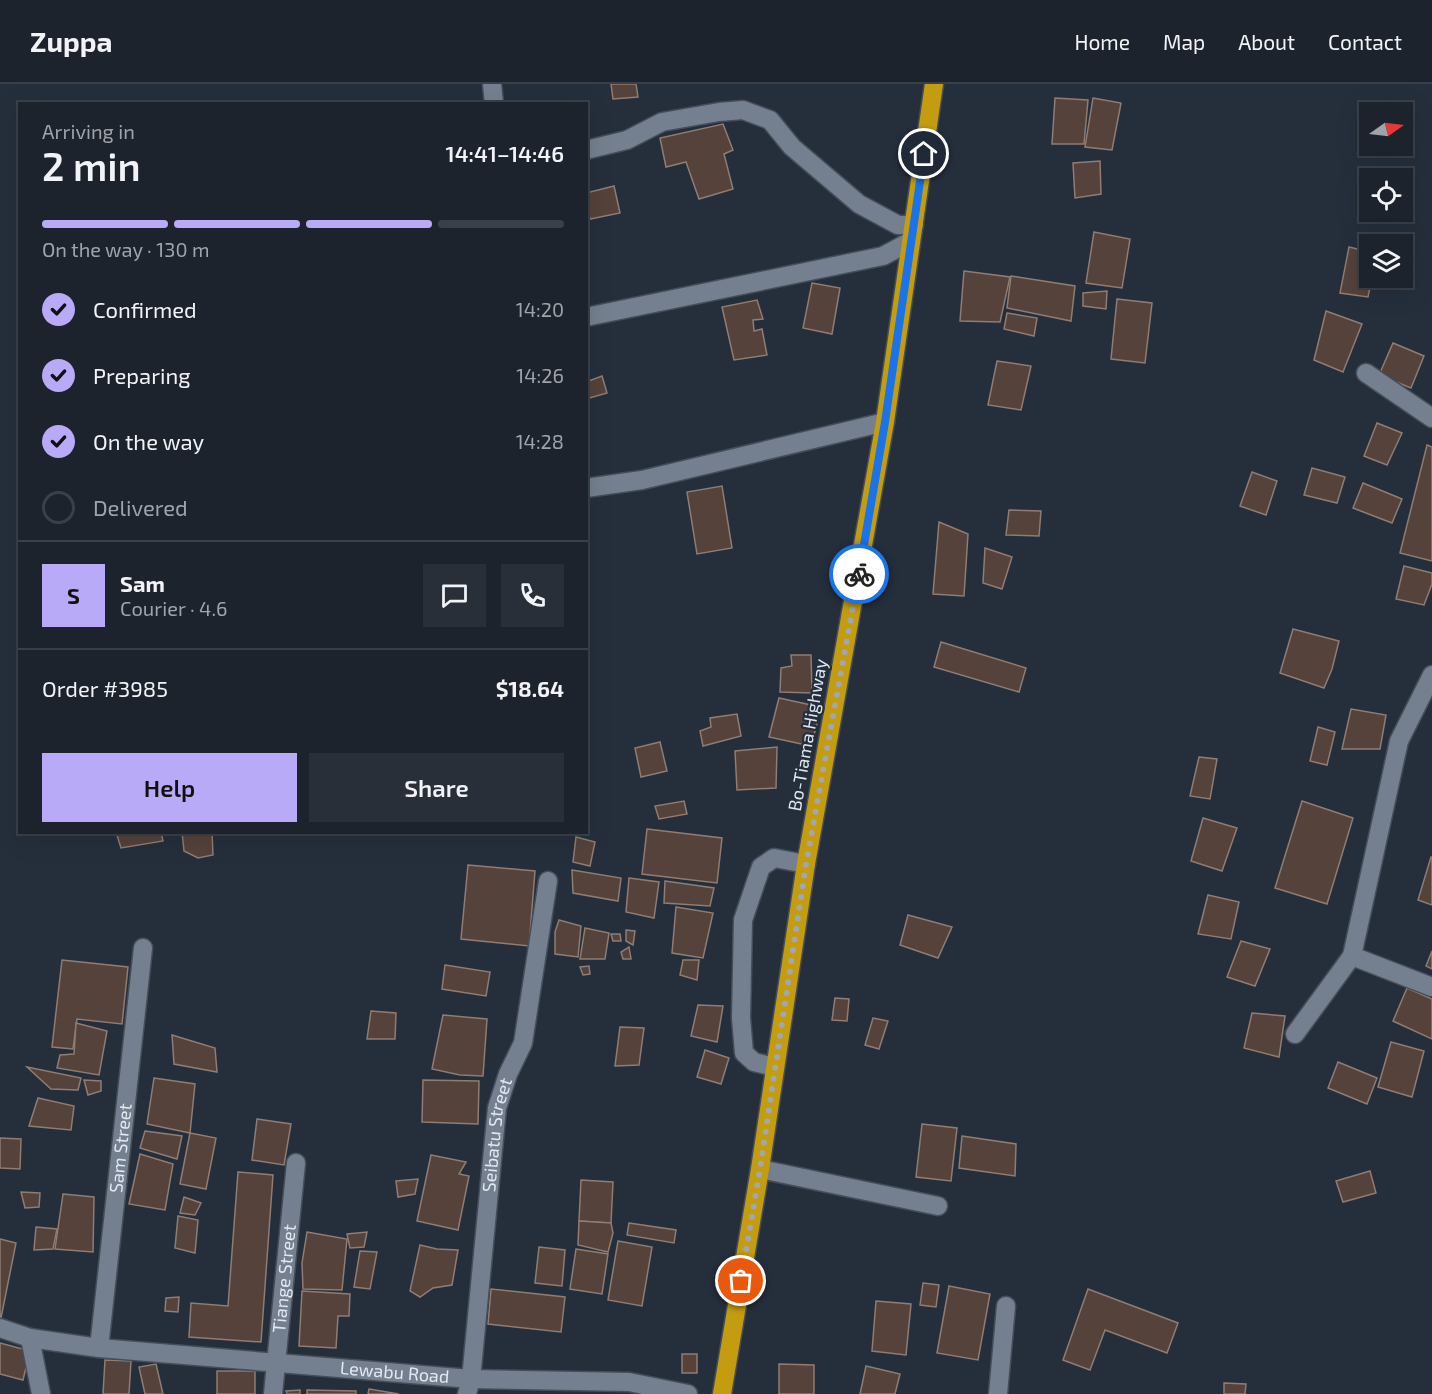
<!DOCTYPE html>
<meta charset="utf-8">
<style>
:root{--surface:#1c232d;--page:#292f39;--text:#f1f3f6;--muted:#a0a4aa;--line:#3a4049;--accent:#b9aaf7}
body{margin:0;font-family:"Exo 2",sans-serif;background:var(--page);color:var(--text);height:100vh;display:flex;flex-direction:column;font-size:22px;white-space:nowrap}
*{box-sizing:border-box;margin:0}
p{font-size:20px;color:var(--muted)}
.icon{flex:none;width:33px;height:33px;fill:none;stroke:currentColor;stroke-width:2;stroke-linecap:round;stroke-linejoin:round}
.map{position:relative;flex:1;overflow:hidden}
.panel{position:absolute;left:18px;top:18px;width:570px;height:732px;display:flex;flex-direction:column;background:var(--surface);border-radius:0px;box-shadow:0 6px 24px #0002,0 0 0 2px var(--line)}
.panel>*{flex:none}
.needle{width:39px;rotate:76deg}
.fabs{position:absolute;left:1359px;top:18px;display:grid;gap:12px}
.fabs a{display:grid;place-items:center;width:54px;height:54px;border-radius:0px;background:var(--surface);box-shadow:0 6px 24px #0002,0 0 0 2px var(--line);font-size:30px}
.pin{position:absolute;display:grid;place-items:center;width:51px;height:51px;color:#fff;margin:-26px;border:3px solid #fff;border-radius:50%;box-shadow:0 2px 6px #0007}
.courier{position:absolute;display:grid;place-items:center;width:60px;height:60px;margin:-30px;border:4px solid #1a73e8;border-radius:50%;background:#fff;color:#222;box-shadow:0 2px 8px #0007}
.headline em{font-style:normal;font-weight:600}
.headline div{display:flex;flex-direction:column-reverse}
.headline{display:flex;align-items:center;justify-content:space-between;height:102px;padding:0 24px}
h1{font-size:39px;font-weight:600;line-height:45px}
.bar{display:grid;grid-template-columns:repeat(4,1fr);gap:9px 6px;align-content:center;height:72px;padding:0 24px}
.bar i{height:8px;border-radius:4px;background:var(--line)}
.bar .on{background:var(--accent)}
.bar p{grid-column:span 4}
.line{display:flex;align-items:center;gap:15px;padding:0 24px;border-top:2px solid var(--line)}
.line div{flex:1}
.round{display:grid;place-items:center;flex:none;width:63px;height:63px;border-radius:0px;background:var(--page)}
ol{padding:0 24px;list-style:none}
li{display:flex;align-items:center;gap:18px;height:66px}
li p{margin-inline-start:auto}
li .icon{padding:6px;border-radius:50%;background:var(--accent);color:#111;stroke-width:4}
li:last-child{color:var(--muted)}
li i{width:33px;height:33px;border:3px solid var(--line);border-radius:50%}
.action{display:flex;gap:12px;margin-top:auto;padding:12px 24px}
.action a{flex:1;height:69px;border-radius:0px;background:var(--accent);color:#111;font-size:24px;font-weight:600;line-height:69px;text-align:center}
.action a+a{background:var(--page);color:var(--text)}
header{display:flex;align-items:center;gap:36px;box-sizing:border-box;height:84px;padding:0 30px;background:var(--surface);border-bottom:2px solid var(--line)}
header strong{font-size:28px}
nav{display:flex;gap:33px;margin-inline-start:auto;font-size:21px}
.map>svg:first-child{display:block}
.building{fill:#54423b;stroke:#8f7c73;stroke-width:1.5}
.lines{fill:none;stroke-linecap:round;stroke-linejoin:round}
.minor-casing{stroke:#454d59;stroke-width:21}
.highway-casing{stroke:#454d59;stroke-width:21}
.minor{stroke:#74808f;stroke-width:18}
.highway{stroke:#c39c0f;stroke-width:18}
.done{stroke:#9fa7b2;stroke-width:6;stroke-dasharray:0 10.8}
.route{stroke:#1a73e8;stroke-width:8}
.labels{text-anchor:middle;stroke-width:4.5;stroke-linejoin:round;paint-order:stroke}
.street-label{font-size:18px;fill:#e1e8f1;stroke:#252f3c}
</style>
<header>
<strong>Zuppa</strong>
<nav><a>Home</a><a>Map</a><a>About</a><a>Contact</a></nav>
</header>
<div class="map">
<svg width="1432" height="1310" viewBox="0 0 1432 1310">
<rect width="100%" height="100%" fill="#252f3c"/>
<g class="building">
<path d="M611 0H636L638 13 613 15Z"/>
<path d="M1055 14 1088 16 1084 60H1052Z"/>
<path d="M1093 14 1121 19 1112 66 1085 63Z"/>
<path d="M723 40 733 66 724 70 733 105 699 115 686 78 666 83 660 54Z"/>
<path d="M1100 77 1101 110 1075 114 1073 79Z"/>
<path d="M614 102 620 129 590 135 586 119V109Z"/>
<path d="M1094 148 1130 155 1122 204 1086 199Z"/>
<path d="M1349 163 1370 168V194H1372L1368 213 1340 209Z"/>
<path d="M964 187 1010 193 1000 238 960 237Z"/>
<path d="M1011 192 1075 202 1071 237 1007 224Z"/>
<path d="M812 199 840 204 832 250 803 244Z"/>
<path d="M1107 207 1106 225 1083 222V209Z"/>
<path d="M1117 215 1152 219 1145 279 1111 275Z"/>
<path d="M757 216 763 235 753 236 754 247 762 245 767 271 734 276 722 223Z"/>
<path d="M1326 227 1362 240 1343 288 1314 276Z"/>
<path d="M1007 229 1037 234 1034 252 1004 245Z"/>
<path d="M1393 259 1424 272 1411 304 1379 291Z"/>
<path d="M997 277 1031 282 1021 326 988 321Z"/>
<path d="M602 292 607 309 586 315V298Z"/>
<path d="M1377 339 1402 349 1387 381 1364 372Z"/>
<path d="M1427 361 1432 363V477L1400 469Z"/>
<path d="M1312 384 1345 393 1337 419 1304 411Z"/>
<path d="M1252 388 1277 397 1266 431 1240 422Z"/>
<path d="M1363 399 1402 415 1392 439 1353 424Z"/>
<path d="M722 402 732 464 697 470 687 408Z"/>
<path d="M1009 426 1041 427 1039 452 1006 451Z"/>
<path d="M939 438 968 450 964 512 933 510Z"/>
<path d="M985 464 1012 473 1002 505 983 499Z"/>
<path d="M1404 482 1432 489V500L1424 521 1396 515Z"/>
<path d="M1293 545 1339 557 1332 585 1324 604 1280 589Z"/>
<path d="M941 558 1026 584 1019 608 934 583Z"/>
<path d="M791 571H811L812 609 780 608 781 584 792 582Z"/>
<path d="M779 614 811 621 818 636 811 662 769 653Z"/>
<path d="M1351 625 1386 631 1380 665H1342Z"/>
<path d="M737 630 741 652 703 662 700 647 711 643 710 634Z"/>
<path d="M1318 643 1335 648 1327 681 1310 677Z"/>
<path d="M660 658 667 687 641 693 635 664Z"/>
<path d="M777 663 776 704 737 706 735 667Z"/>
<path d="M1199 673 1217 675 1210 715 1190 712Z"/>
<path d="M684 717 687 730 659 735 655 722Z"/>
<path d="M1302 717 1353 734 1327 820 1275 804Z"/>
<path d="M1203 734 1237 744 1222 787 1191 777Z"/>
<path d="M647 745 722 754 717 799 642 790Z"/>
<path d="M116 748H161L163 757 121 764Z"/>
<path d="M182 748H212L213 771 198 774 184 767Z"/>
<path d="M576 753 595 758 590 782 573 778Z"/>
<path d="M1431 773H1432V821L1418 816Z"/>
<path d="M468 781 535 787 529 862 461 855Z"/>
<path d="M572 786 621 794 618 817 573 809Z"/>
<path d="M629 794 659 798 654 834 626 828Z"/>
<path d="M665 797 714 804 710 822 664 819Z"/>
<path d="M1208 811 1239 818 1231 855 1198 850Z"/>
<path d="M676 823 713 829 703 874 672 869Z"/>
<path d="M908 831 952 843 938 874 900 861Z"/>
<path d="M559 836 581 842 578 873 555 870V848Z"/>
<path d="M585 844 609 849 605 875H580Z"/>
<path d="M626 846 635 847 633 861 626 857Z"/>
<path d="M611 850H620L621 857H613Z"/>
<path d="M1241 857 1270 865 1255 902 1227 893Z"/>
<path d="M629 863 631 875H623L621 868Z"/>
<path d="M1432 867V885L1426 882Z"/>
<path d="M62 876 128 883 122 940 77 935 73 965 52 963Z"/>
<path d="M683 876H699L697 896 680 891Z"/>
<path d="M445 881 490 888 486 912 442 905Z"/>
<path d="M589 882 590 890 583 891 580 883Z"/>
<path d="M1407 904 1432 915V955L1393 937Z"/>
<path d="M835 914 849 915 847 937 832 936Z"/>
<path d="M698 921 723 922 717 958 691 952Z"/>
<path d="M371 927 396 929 395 955H367Z"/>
<path d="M1252 929 1285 932 1279 973 1244 964Z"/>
<path d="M443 931 487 935 483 992 460 991 432 985Z"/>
<path d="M873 934 888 937 879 965 865 961Z"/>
<path d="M76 939 107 947 99 991 57 984 60 971 74 970Z"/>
<path d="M620 943 644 944 639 981 615 982Z"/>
<path d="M172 951 215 964 217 988 174 980Z"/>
<path d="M1391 958 1424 967 1412 1013 1378 1003Z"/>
<path d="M705 966 729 974 721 1000 697 993Z"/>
<path d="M1338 978 1377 994 1367 1020 1328 1004Z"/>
<path d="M27 983 81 994 78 1006 51 1005Z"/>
<path d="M154 994 195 1000 190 1049 147 1040Z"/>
<path d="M84 996 101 997V1007L88 1011Z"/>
<path d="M423 996 479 997 478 1040 422 1038Z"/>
<path d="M38 1014 74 1022 71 1046 29 1042Z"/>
<path d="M257 1035 291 1040 284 1081 252 1076Z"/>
<path d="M922 1040 957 1044 951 1097 916 1093Z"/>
<path d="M145 1047 182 1052 177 1075 140 1064Z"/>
<path d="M190 1049 216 1054 206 1105 180 1100Z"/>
<path d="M962 1052 1016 1060 1015 1092 959 1084Z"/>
<path d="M0 1054 21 1055 20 1085 0 1084Z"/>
<path d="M140 1070 173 1080 165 1126 129 1120Z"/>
<path d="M431 1071 466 1078 459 1090 469 1092 458 1146 417 1137Z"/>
<path d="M1370 1087 1376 1109 1343 1118 1336 1097Z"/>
<path d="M238 1088 273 1091 261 1258 189 1253 191 1219 228 1222Z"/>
<path d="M418 1095 415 1110 398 1113 396 1097Z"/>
<path d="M581 1096 613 1098 611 1139 579 1137Z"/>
<path d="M21 1108 40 1109 39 1123 25 1124Z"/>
<path d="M63 1110 94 1113 93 1168 55 1165Z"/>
<path d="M184 1113 201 1119 195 1131 180 1129Z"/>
<path d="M178 1132 198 1136 195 1169 175 1164Z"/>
<path d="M579 1137 611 1139 613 1149 608 1168 578 1161Z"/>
<path d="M629 1139 676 1146 674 1159 627 1151Z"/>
<path d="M36 1143 57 1145 53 1165 34 1166Z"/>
<path d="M307 1148 347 1155 342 1206 303 1205 302 1179Z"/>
<path d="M367 1148 364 1163 350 1164 347 1150Z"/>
<path d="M0 1155 16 1159 1 1234 0 1233Z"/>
<path d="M618 1157 652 1163 642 1222 608 1216Z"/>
<path d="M420 1161 437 1165 458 1166 452 1201 433 1204 420 1213 410 1207Z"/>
<path d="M539 1163 565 1166 562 1202 535 1199Z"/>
<path d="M576 1165 608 1170 602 1210 570 1205Z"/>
<path d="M360 1167 377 1168 370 1205 354 1203Z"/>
<path d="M923 1199 939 1201 936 1223 920 1221Z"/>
<path d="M949 1202 990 1210 978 1276 937 1269Z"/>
<path d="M491 1205 565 1213 561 1248 488 1240Z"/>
<path d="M1088 1205 1178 1239 1167 1269 1105 1246 1090 1286 1063 1276Z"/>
<path d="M302 1207 350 1210 349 1232H338L336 1264 299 1262Z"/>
<path d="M179 1213 178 1228 165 1227 166 1214Z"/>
<path d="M876 1217 911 1220 906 1271 872 1267Z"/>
<path d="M0 1259 30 1267 23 1296 0 1290Z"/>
<rect x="682" y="1270" width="15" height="19"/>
<path d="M105 1276 131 1277 129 1310H103Z"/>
<path d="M156 1280 163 1310H145L139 1283Z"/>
<path d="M779 1280 814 1281V1310H779Z"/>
<path d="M866 1282 900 1290 895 1310H860Z"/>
<rect x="217" y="1287" width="38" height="23"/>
<path d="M1224 1299 1246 1300 1245 1310H1224Z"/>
<path d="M369 1305 399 1310H368Z"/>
<path d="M300 1306V1310H287L286 1307Z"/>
<path d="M307 1306 356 1307V1310H307Z"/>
</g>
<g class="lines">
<defs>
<g id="minor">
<path d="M492 0 494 20"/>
<path d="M586 66 627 56 662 38 719 28 743 26 770 36 792 63 859 120 898 141H914"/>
<path d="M586 233 883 172 911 157"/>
<path d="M1366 289 1432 334"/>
<path d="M586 404 642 396 885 338"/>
<path d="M1432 591 1399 657 1352 872 1432 903"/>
<path d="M1295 950 1352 872"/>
<path d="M775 983 754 978 744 969 741 934 743 836 761 783 774 774 806 780"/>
<path d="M760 1085 938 1122"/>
<path id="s1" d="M0 1244 30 1254 99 1264 471 1295 629 1298 688 1310"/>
<path d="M30 1254 41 1310"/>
<path id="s2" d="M99 1264 143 864"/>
<path id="s3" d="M273 1310 296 1079"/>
<path id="s4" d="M467 1310 471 1295 497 1024 508 990 523 959 548 797"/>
<path d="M998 1310 1006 1222"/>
</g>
<path id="highway" d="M722 1310 760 1085 806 780 885 338 934 0"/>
</defs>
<use href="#minor" class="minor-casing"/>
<use href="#highway" class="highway-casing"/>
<use href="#minor" class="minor"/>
<use href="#highway" class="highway"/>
</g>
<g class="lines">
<path class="done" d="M741 1197 760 1085 806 780 859 490"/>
<path class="route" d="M859 490 885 338 924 70"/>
</g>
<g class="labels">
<g class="street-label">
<text transform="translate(808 651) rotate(-80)" y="6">Bo-Tiama Highway</text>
<text dy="6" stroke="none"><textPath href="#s4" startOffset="261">Seibatu Street</textPath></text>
<text dy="6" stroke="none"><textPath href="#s2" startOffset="201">Sam Street</textPath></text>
<text dy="6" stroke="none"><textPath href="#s3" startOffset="116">Tiange Street</textPath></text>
<text dy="6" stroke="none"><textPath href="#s1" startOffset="398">Lewabu Road</textPath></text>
</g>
</g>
</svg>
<div class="fabs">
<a><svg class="needle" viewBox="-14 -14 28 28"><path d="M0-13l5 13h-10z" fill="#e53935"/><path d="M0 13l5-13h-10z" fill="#a0a4aa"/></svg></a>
<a><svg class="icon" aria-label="locate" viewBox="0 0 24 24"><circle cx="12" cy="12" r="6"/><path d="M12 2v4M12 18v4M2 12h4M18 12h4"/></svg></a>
<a><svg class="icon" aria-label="layers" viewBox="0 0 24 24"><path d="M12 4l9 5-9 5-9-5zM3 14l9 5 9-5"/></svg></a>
</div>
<div class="pin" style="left:741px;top:1197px;background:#ea580c"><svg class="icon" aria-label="bag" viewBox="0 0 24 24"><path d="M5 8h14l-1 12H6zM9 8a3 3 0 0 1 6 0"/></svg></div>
<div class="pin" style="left:924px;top:70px;background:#1f2937"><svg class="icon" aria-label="home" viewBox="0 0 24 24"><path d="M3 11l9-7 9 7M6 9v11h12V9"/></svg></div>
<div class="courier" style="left:859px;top:490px"><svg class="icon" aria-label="bike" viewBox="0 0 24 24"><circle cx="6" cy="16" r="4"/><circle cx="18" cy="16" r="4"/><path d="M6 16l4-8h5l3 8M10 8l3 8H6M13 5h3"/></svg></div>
<section class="panel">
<div class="headline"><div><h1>2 min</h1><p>Arriving in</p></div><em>14:41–14:46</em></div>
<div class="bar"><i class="on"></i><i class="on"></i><i class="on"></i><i></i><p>On the way · 130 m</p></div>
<ol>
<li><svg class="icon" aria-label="check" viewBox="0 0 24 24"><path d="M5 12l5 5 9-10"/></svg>Confirmed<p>14:20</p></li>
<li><svg class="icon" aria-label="check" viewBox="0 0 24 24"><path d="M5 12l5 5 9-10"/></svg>Preparing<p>14:26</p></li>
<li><svg class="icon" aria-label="check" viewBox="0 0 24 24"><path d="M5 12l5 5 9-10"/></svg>On the way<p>14:28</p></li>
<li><i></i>Delivered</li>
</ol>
<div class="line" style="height:108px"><b class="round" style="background:var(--accent);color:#111">S</b><div><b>Sam</b><p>Courier · 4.6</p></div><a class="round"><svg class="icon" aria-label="chat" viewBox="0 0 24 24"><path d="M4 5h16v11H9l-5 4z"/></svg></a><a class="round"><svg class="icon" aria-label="phone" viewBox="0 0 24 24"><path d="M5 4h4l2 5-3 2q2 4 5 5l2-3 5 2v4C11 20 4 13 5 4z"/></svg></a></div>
<div class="line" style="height:78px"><div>Order #3985</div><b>$18.64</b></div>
<div class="action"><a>Help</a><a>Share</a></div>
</section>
</div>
